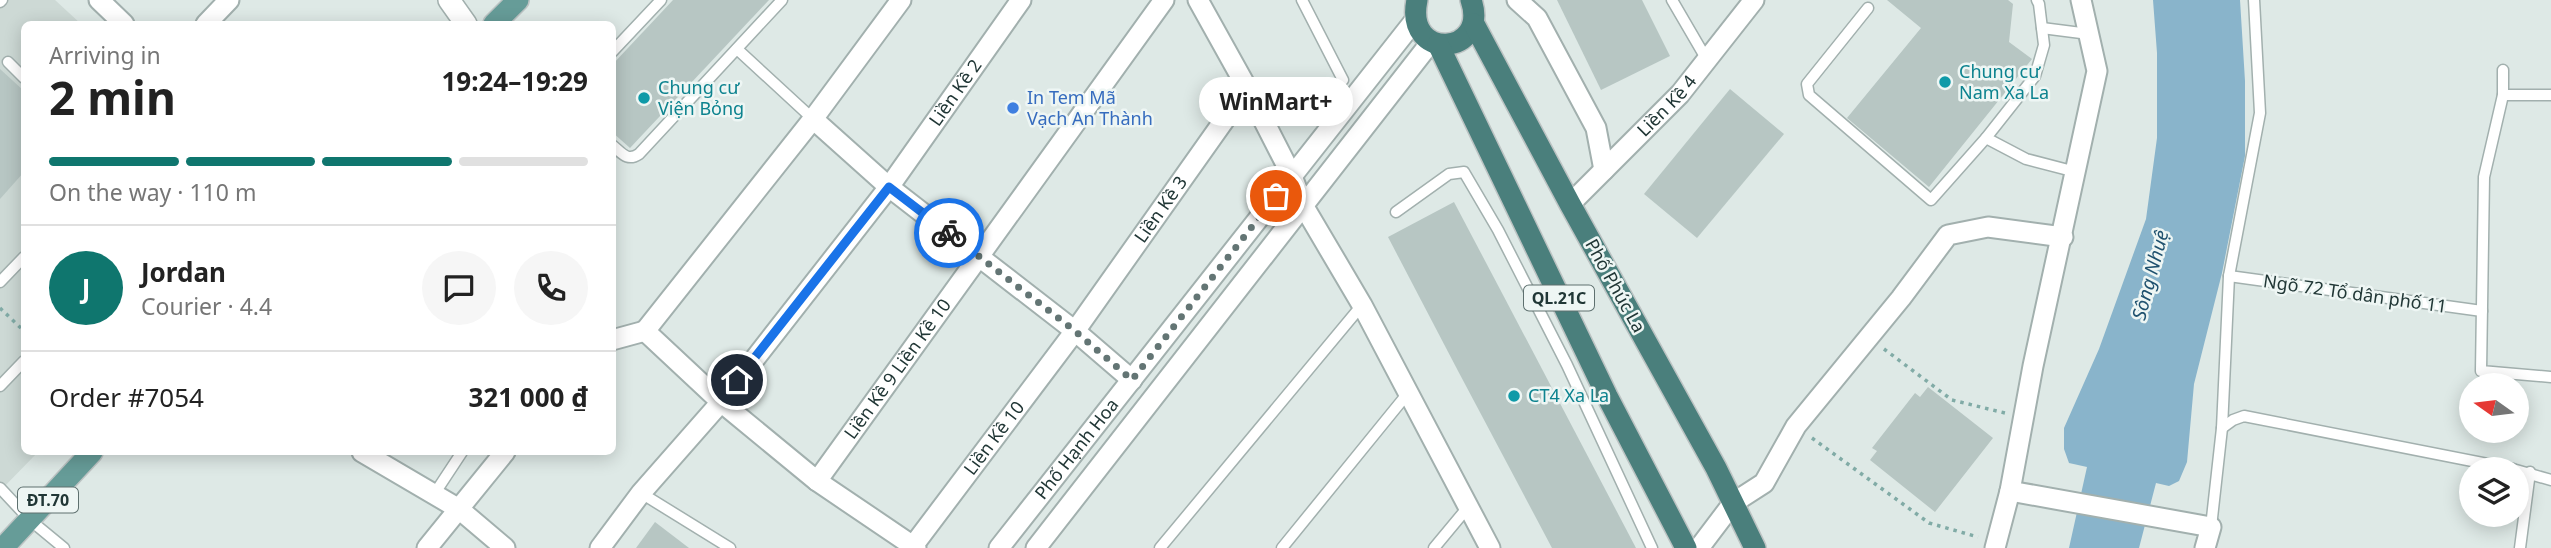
<!DOCTYPE html>
<meta charset="utf-8">
<style>
:root{--surface:#fff;--page:#f6f6f6;--text:#222;--muted:#767676;--line:#e0e0e0;--accent:#0f766e}
body{margin:0;font-family:"Noto Sans",sans-serif;background:var(--page);color:var(--text);height:100vh;display:flex;flex-direction:column;font-size:26px;white-space:nowrap}
*{box-sizing:border-box;margin:0}
p{font-size:23px;color:var(--muted)}
.icon{flex:none;width:38px;height:38px;fill:none;stroke:currentColor;stroke-width:2;stroke-linecap:round;stroke-linejoin:round}
.map{position:relative;flex:1;overflow:hidden}
.drawer{position:absolute;left:21px;top:21px;width:595px;height:434px;display:flex;flex-direction:column;background:var(--surface);border-radius:10px;box-shadow:0 4px 18px #0003}
.drawer>*{flex:none}
.needle{width:46px;rotate:284deg}
.tools{position:absolute;left:2459px;top:373px;display:grid;gap:14px}
.tools a{display:grid;place-items:center;width:70px;height:70px;border-radius:50%;background:var(--surface);box-shadow:0 4px 18px #0003;font-size:35px}
.pin{position:absolute;display:grid;place-items:center;width:60px;height:60px;color:#fff;margin:-30px;border:4px solid #fff;border-radius:50%;box-shadow:0 2px 7px #0007}
.courier{position:absolute;display:grid;place-items:center;width:70px;height:70px;margin:-35px;border:5px solid #1a73e8;border-radius:50%;background:#fff;color:#222;box-shadow:0 2px 9px #0007}
.bubble{position:absolute;height:49px;border-radius:24px;background:var(--surface);box-shadow:0 4px 18px #0003;font-size:23px;font-weight:700;line-height:49px;text-align:center}
.overview em{font-style:normal;font-weight:700}
.overview div{display:flex;flex-direction:column-reverse}
.overview{display:flex;align-items:center;justify-content:space-between;height:119px;padding:0 28px}
h1{font-size:46px;font-weight:700;line-height:52px}
.bar{display:grid;grid-template-columns:repeat(4,1fr);gap:10px 7px;align-content:center;height:84px;padding:0 28px}
.bar i{height:9px;border-radius:5px;background:var(--line)}
.bar .on{background:var(--accent)}
.bar p{grid-column:span 4}
.line{display:flex;align-items:center;gap:18px;padding:0 28px;border-top:2px solid var(--line)}
.line div{flex:1}
.round{display:grid;place-items:center;flex:none;width:74px;height:74px;border-radius:37px;background:var(--page)}
.map>svg:first-child{display:block}
.built{fill:#cdd9d5}
.water{fill:#89b4cb}
.building{fill:#b7c6c3}
.lines{fill:none;stroke-linecap:round;stroke-linejoin:round}
.service-casing{stroke:#a2b0ae;stroke-width:13}
.minor-casing{stroke:#a2b0ae;stroke-width:23}
.tertiary-casing{stroke:#a2b0ae;stroke-width:24}
.primary-casing{stroke:#bcc3c3;stroke-width:24}
.trunk-casing{stroke:#bcc3c3;stroke-width:24}
.path{stroke:#81aba6;stroke-width:3.5;stroke-dasharray:3.5 5;stroke-linecap:butt}
.service{stroke:#fff;stroke-width:10}
.minor{stroke:#fff;stroke-width:19}
.tertiary{stroke:#fff;stroke-width:21}
.primary{stroke:#669c98;stroke-width:21}
.trunk{stroke:#4a7f7c;stroke-width:21}
.done{stroke:#637574;stroke-width:7;stroke-dasharray:0 12.6}
.route{stroke:#1a73e8;stroke-width:9}
.culture-dot{fill:#0f9aa8;stroke:#eef6f4;stroke-width:2.5}
.shop-dot{fill:#3f7fe0;stroke:#eef6f4;stroke-width:2.5}
.labels{text-anchor:middle;stroke-width:5;stroke-linejoin:round;paint-order:stroke}
.shield{fill:#eef6f4;stroke:#5e706f;stroke-width:2}
.shield-label{font-size:16px;font-weight:bold;fill:#213736}
.culture-label{font-size:18px;fill:#0d838f;stroke:#eef6f4;text-anchor:start}
.street-label{font-size:18px;fill:#213736;stroke:#eef6f4}
.shop-label{font-size:18px;fill:#366cbe;stroke:#eef6f4;text-anchor:start}
.water-label{font-size:19px;font-style:italic;fill:#20526f;stroke:#eef6f4}
</style>
<div class="map">
<svg width="2551" height="548" viewBox="0 0 2551 548">
<rect width="100%" height="100%" fill="#dee9e6"/>
<path class="built" d="M0 0H55L81 24H24V452H38L0 491Z"/>
<path class="water" d="M2153 0H2240L2245 81V156L2222 273 2194 384 2187 462 2179 481 2169 486 2156 483 2139 548H2069L2087 467 2069 463 2064 449V428L2099 349 2146 219 2157 138V53Z"/>
<g class="building">
<path d="M673 0H769L630 148 612 132V65Z"/>
<path d="M1557 0H1642L1670 56 1601 90Z"/>
<path d="M1887 0H2008L2013 4 2009 42 2032 59 1929 187 1847 118 1921 28Z"/>
<path d="M0 69 24 91V172L0 199Z"/>
<path d="M1730 89 1784 134 1697 238 1644 194Z"/>
<path d="M1454 202 1502 293 1636 548H1552L1457 369 1388 237Z"/>
<path d="M1928 387 1993 438 1935 512 1870 460 1877 451 1872 448 1915 393 1920 397Z"/>
<path d="M655 522 689 548H636Z"/>
</g>
<g class="lines">
<defs>
<g id="service">
<path d="M1302 0 1343 80"/>
<path d="M1672 0 1707 60"/>
<path d="M2037 0 2039 4 2044 45 2035 76 1986 138 2026 159 2076 172"/>
<path d="M0 2 2 0"/>
<path d="M1868 8 1807 84 1809 95 1931 200 1986 138"/>
<path d="M2042 28 2089 34"/>
<path d="M737 49 813 119"/>
<path d="M612 52 661 0"/>
<path d="M8 62 24 78"/>
<path d="M2503 70V95L2484 177 2481 371 2551 377"/>
<path d="M2503 95H2551"/>
<path d="M612 145C622 153 627 162 639 154L782 0"/>
<path d="M1396 212 1449 174 1464 172 1498 230 1567 365 1652 548"/>
<path d="M2229 276 2482 311"/>
<path d="M0 282 24 257"/>
<path d="M0 386 24 361"/>
<path d="M2222 428 2233 420 2244 416 2513 469"/>
<path d="M2516 470 2551 480"/>
<path d="M0 488 30 520 64 548"/>
<path d="M435 493 462 452"/>
<path d="M641 493 730 548"/>
<path d="M2211 527 2222 428 2229 276 2260 113 2254 0"/>
<path d="M1160 548 1362 305"/>
<path d="M1282 548 1408 393"/>
<path d="M1434 548 1468 507"/>
<path d="M2520 548 2530 472"/>
</g>
<g id="minor">
<path d="M99 0 124 24"/>
<path d="M1198 0 1247 88 1292 176 1303 205 1362 305 1490 548"/>
<path d="M1517 0 1537 18 1596 128 1604 170"/>
<path d="M206 24 229 0"/>
<path d="M813 119 889 187 1075 331 1132 380"/>
<path id="s1" d="M1570 204 1680 94 1754 0"/>
<path d="M645 331 813 119 901 0"/>
<path d="M645 331 721 402 817 481 916 548"/>
<path d="M612 340 645 331"/>
<path d="M362 452 459 509 505 548"/>
<path id="s2" d="M817 481 1164 0"/>
<path d="M2010 491 2211 527 2205 548"/>
<path id="s3" d="M913 546 1075 331 1247 88"/>
<path d="M427 548 505 452"/>
<path id="s4" d="M600 548 641 493 721 402 889 187 1021 0"/>
<path id="s5" d="M999 548 1415 20"/>
<path d="M1036 548 1431 42"/>
<path d="M1699 548 1733 503 1764 483 1796 426 1901 298 1948 235 1988 227 2063 237"/>
<path d="M1995 548 2010 491 2033 366 2097 71 2081 0"/>
</g>
<path id="tertiary" d="M449 0 466 24"/>
<g id="primary">
<path d="M494 24 518 0"/>
<path d="M3 548 92 452"/>
</g>
<g id="trunk">
<path d="M1417 0C1404 62 1490 56 1471 0"/>
<path d="M1474 24 1570 204 1716 468 1755 548"/>
<path d="M1438 44 1607 396 1686 548"/>
</g>
</defs>
<use href="#service" class="service-casing"/>
<use href="#minor" class="minor-casing"/>
<use href="#tertiary" class="tertiary-casing"/>
<use href="#primary" class="primary-casing"/>
<use href="#trunk" class="trunk-casing"/>
<g class="path">
<path d="M0 308 24 331"/>
<path d="M1884 349 1952 400 2005 413"/>
<path d="M1812 438 1929 523 1978 537"/>
</g>
<use href="#service" class="service"/>
<use href="#minor" class="minor"/>
<use href="#tertiary" class="tertiary"/>
<use href="#primary" class="primary"/>
<use href="#trunk" class="trunk"/>
</g>
<g class="lines">
<path class="done" d="M949 233 1075 331 1132 380 1276 196"/>
<path class="route" d="M737 380 889 187 949 233"/>
</g>
<g class="culture-dot">
<circle cx="1945" cy="82" r="7"/>
<circle cx="644" cy="98" r="7"/>
<circle cx="1514" cy="396" r="7"/>
</g>
<circle class="shop-dot" cx="1013" cy="108" r="7"/>
<g class="labels">
<g class="shield">
<rect x="1524" y="285.5" width="70" height="25" rx="5"/>
<rect x="18" y="487.5" width="60" height="25" rx="5"/>
</g>
<g class="shield-label">
<text x="1559" y="304">QL.21C</text>
<text x="48" y="506">ĐT.70</text>
</g>
<g class="culture-label">
<text x="1959" y="78">Chung cư<tspan x="1959" dy="21">Nam Xa La</tspan></text>
<text x="658" y="94">Chung cư<tspan x="658" dy="21">Viện Bỏng</tspan></text>
<text x="1528" y="402">CT4 Xa La</text>
</g>
<g class="street-label">
<text dy="6" stroke="none"><textPath href="#s4" startOffset="578">Liền Kề 2</textPath></text>
<text dy="6" stroke="none"><textPath href="#s1" startOffset="138">Liền Kề 4</textPath></text>
<text dy="6" stroke="none"><textPath href="#s3" startOffset="418">Liền Kề 3</textPath></text>
<text transform="translate(1615 286) rotate(61)" y="6">Phố Phúc La</text>
<text transform="translate(2355 294) rotate(8)" y="6">Ngõ 72 Tổ dân phố 11</text>
<text dy="6" stroke="none"><textPath href="#s2" startOffset="138">Liền Kề 9 Liền Kề 10</textPath></text>
<text dy="6" stroke="none"><textPath href="#s3" startOffset="135">Liền Kề 10</textPath></text>
<text dy="6" stroke="none"><textPath href="#s5" startOffset="126">Phố Hạnh Hoa</textPath></text>
</g>
<g class="shop-label">
<text x="1027" y="104">In Tem Mã<tspan x="1027" dy="21">Vạch An Thành</tspan></text>
</g>
<g class="water-label">
<text transform="translate(2150 275) rotate(-75)" y="7">Sông Nhuệ</text>
</g>
</g>
</svg>
<div class="tools">
<a><svg class="needle" viewBox="-14 -14 28 28"><path d="M0-13l5 13h-10z" fill="#e53935"/><path d="M0 13l5-13h-10z" fill="#767676"/></svg></a>
<a><svg class="icon" aria-label="layers" viewBox="0 0 24 24"><path d="M12 4l9 5-9 5-9-5zM3 14l9 5 9-5"/></svg></a>
</div>
<div class="pin" style="left:1276px;top:196px;background:#ea580c"><svg class="icon" aria-label="bag" viewBox="0 0 24 24"><path d="M5 8h14l-1 12H6zM9 8a3 3 0 0 1 6 0"/></svg></div>
<div class="pin" style="left:737px;top:380px;background:#1f2937"><svg class="icon" aria-label="home" viewBox="0 0 24 24"><path d="M3 11l9-7 9 7M6 9v11h12V9"/></svg></div>
<div class="courier" style="left:949px;top:233px"><svg class="icon" aria-label="bike" viewBox="0 0 24 24"><circle cx="6" cy="16" r="4"/><circle cx="18" cy="16" r="4"/><path d="M6 16l4-8h5l3 8M10 8l3 8H6M13 5h3"/></svg></div>
<div class="bubble" style="left:1199px;top:77px;width:154px">WinMart+</div>
<section class="drawer">
<div class="overview"><div><h1>2 min</h1><p>Arriving in</p></div><em>19:24–19:29</em></div>
<div class="bar"><i class="on"></i><i class="on"></i><i class="on"></i><i></i><p>On the way · 110 m</p></div>
<div class="line" style="height:126px"><b class="round" style="background:var(--accent);color:#fff">J</b><div><b>Jordan</b><p>Courier · 4.4</p></div><a class="round"><svg class="icon" aria-label="chat" viewBox="0 0 24 24"><path d="M4 5h16v11H9l-5 4z"/></svg></a><a class="round"><svg class="icon" aria-label="phone" viewBox="0 0 24 24"><path d="M5 4h4l2 5-3 2q2 4 5 5l2-3 5 2v4C11 20 4 13 5 4z"/></svg></a></div>
<div class="line" style="height:91px"><div>Order #7054</div><b>321 000 ₫</b></div>
</section>
</div>
